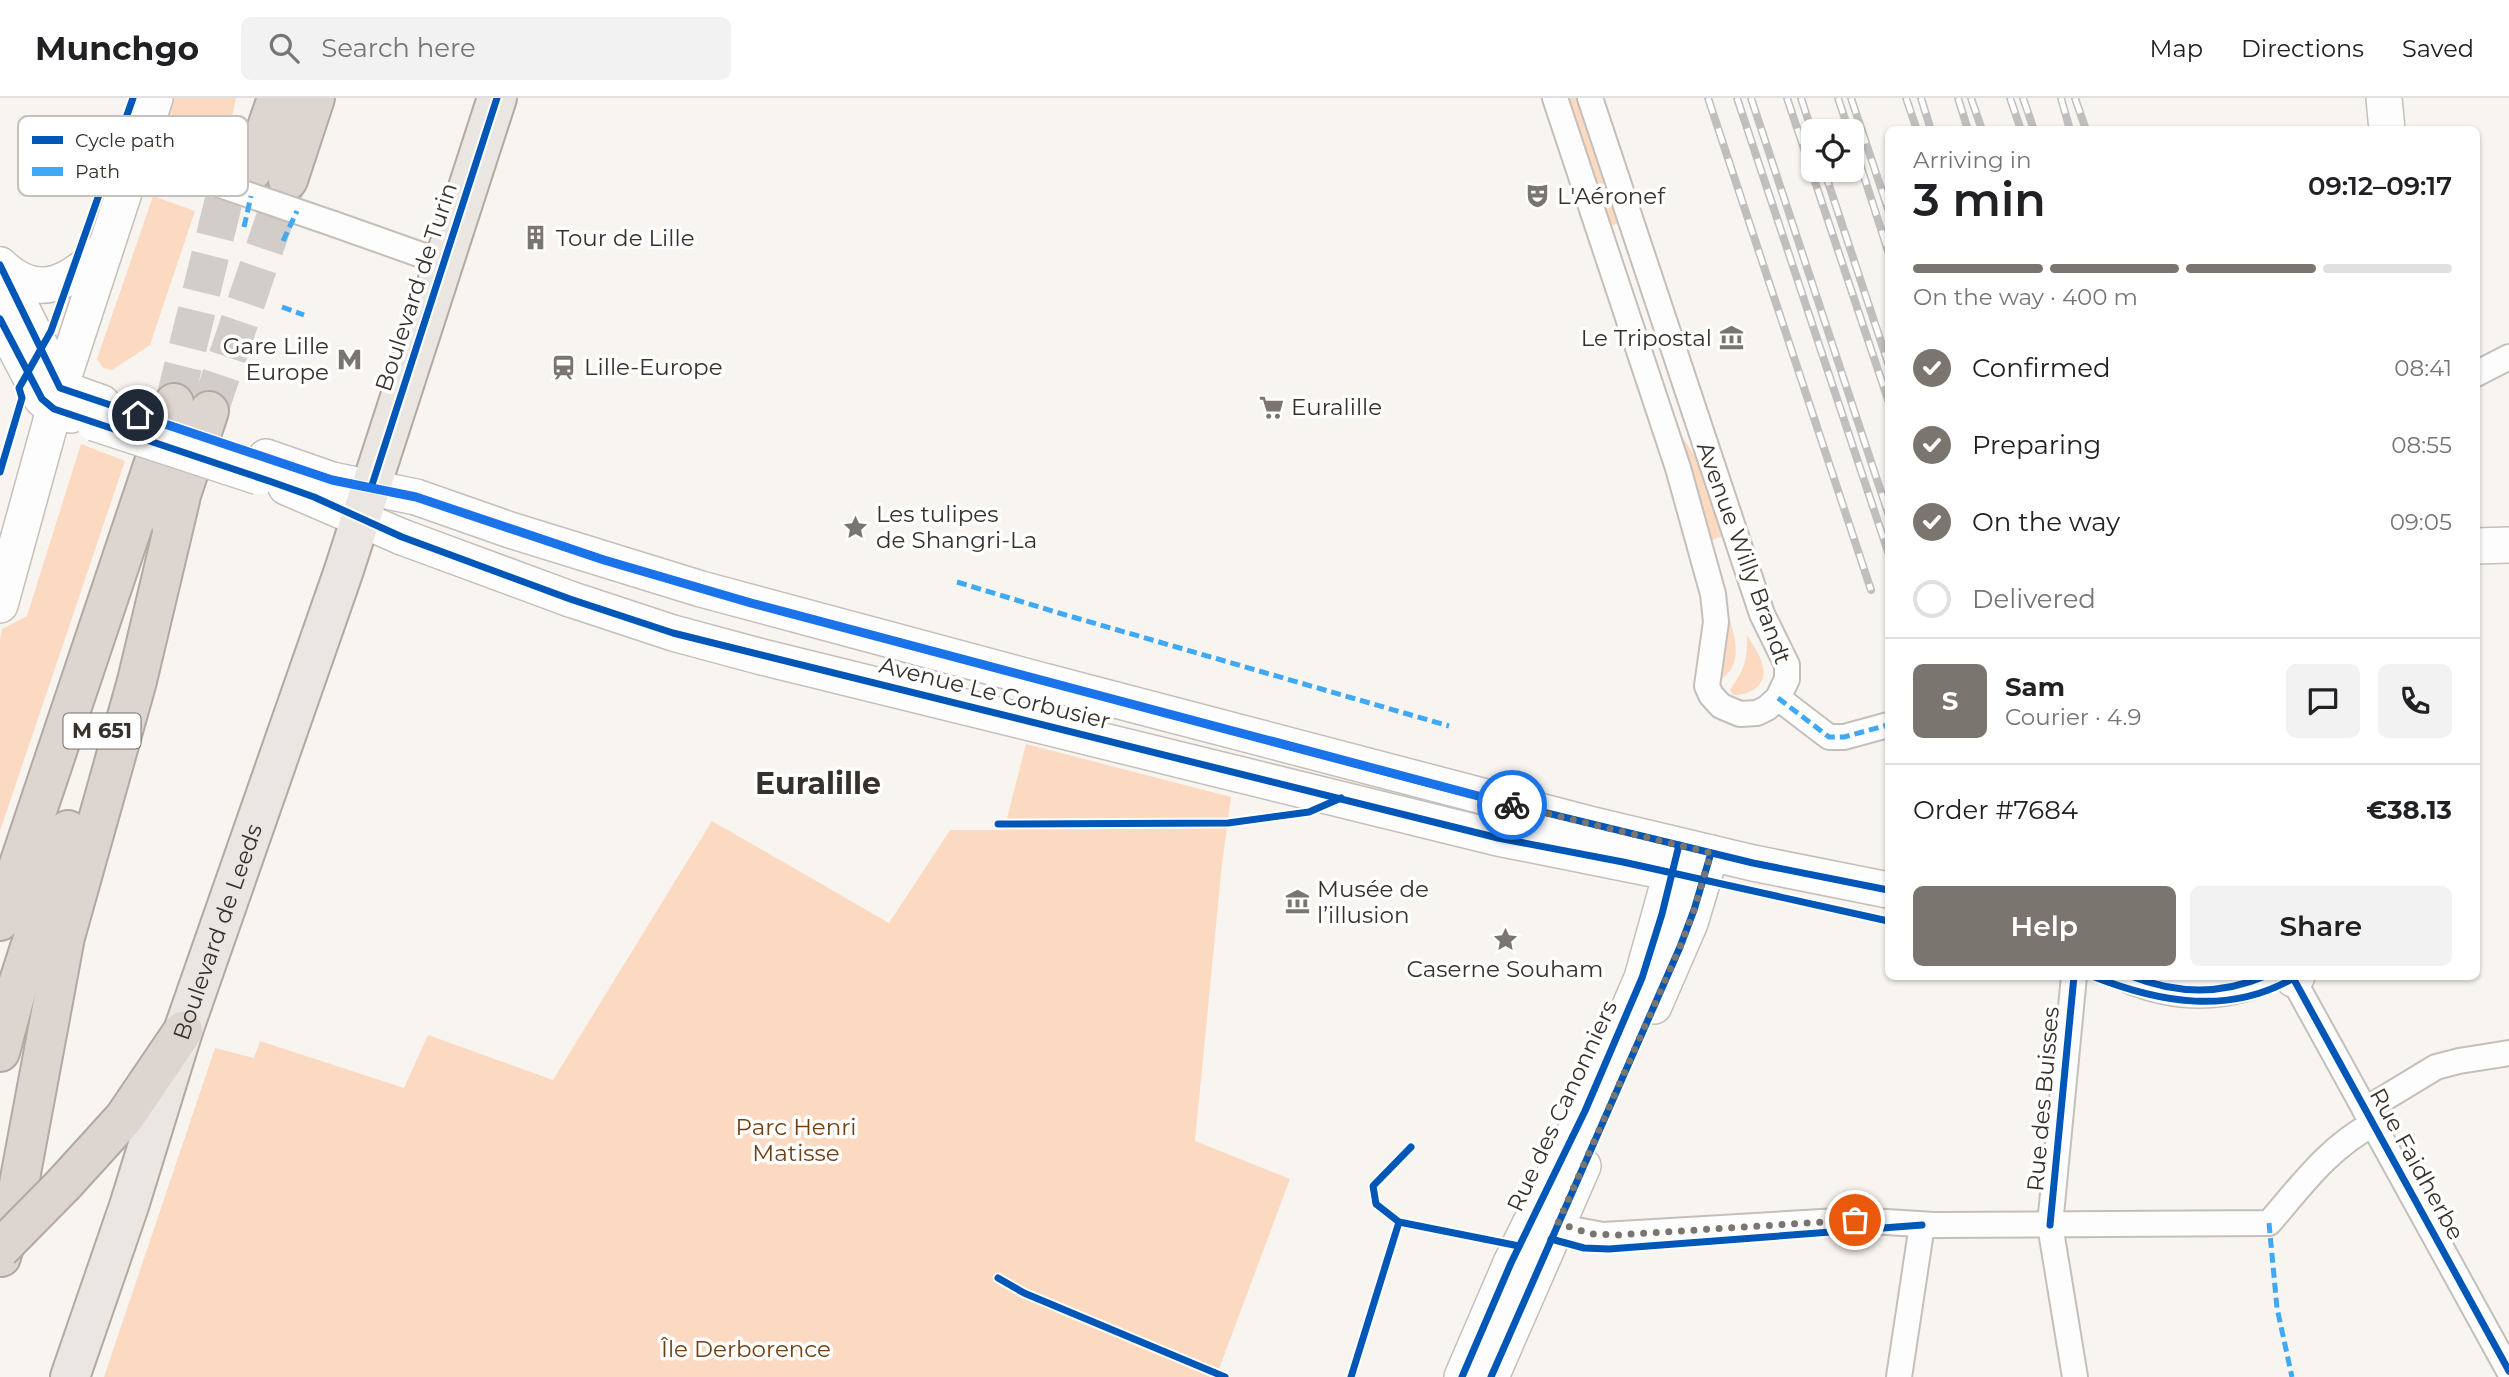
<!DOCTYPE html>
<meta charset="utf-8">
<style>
:root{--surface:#fff;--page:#f2f2f2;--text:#202124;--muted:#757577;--line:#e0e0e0;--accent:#7b756f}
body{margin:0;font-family:Montserrat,sans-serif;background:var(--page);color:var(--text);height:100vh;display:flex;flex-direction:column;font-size:26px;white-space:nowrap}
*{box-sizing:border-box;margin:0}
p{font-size:23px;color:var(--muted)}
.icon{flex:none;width:38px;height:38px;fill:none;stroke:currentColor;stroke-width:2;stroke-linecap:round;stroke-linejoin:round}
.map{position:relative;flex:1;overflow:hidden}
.side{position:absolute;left:1885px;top:28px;width:595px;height:854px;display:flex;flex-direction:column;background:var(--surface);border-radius:10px;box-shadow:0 2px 5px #0004}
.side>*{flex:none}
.tools{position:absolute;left:1801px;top:21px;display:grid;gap:14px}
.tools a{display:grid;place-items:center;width:63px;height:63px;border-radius:10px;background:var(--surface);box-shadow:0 2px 5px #0004;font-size:35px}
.pin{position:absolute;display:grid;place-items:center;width:60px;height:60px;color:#fff;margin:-30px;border:4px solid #fff;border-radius:50%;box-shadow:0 2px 7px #0007}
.courier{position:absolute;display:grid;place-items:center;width:70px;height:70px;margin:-35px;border:5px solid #1a73e8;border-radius:50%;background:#fff;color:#222;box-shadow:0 2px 9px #0007}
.overview em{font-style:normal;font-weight:600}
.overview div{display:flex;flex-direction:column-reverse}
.overview{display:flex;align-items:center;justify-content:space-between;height:119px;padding:0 28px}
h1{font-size:46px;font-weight:600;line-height:52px}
.bar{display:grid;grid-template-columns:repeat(4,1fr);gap:10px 7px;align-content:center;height:84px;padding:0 28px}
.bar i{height:9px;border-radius:5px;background:var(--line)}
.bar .active{background:var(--accent)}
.bar p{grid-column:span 4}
.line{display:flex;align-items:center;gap:18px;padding:0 28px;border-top:2px solid var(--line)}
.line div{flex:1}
.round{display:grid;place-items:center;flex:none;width:74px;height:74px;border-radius:10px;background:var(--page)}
ol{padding:0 28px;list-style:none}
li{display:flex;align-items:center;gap:21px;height:77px}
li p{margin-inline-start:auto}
li .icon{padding:7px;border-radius:50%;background:var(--accent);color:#fff;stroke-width:4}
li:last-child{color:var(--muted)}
li i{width:38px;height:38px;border:4px solid var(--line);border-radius:50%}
.primary-button{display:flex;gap:14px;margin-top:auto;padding:14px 28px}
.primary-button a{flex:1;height:80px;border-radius:10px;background:var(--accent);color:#fff;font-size:28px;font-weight:600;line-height:80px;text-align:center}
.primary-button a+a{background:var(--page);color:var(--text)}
header{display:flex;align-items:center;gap:42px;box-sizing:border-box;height:98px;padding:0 35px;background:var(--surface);border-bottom:2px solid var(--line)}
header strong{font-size:33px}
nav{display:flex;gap:38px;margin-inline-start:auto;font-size:24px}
.search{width:490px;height:63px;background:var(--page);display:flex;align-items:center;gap:18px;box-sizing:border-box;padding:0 24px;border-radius:10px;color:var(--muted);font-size:26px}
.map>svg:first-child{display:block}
.green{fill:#fcdac1}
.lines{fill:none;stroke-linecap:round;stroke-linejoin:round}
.highway-tunnel{stroke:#d2cdc8;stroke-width:38;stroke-dasharray:38 19;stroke-linecap:butt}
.street-casing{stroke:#c5bfba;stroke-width:28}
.secondary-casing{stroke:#c5bfba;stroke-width:38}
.primary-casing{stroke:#b2a9a1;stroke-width:42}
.highway-casing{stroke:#b2a9a1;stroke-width:42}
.street{stroke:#fefdfd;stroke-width:24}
.secondary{stroke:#fefdfd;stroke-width:35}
.primary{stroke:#eae6e2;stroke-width:38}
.highway{stroke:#ddd5d0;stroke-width:38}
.rail-casing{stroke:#c1bfbe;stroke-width:8}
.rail{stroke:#fff;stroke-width:5;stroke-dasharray:16;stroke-linecap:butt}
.street-bridge-casing{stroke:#c5bfba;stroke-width:28;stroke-linecap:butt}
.secondary-bridge-casing{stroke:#c5bfba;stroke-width:38;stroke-linecap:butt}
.highway-bridge-casing{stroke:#b2a9a1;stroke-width:42;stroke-linecap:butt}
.street-bridge{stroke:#fefdfd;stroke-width:24}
.secondary-bridge{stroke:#fefdfd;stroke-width:35}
.highway-bridge{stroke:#ddd5d0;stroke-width:38}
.quiet{stroke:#3fa9f5;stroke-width:5;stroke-dasharray:10 5;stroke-linecap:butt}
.cycleway-casing{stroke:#fff;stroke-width:11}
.cycleway{stroke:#0057b8;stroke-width:7}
.done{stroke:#7b756f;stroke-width:7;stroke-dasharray:0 12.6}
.route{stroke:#1a73e8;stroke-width:9}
.labels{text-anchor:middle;stroke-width:7;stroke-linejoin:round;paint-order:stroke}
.shield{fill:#fff;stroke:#746e6a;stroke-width:2}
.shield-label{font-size:21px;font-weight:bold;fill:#38302a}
.poi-label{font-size:23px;fill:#38302a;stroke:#fff;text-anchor:start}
.street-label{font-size:23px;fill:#38302a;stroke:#fff}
.park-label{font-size:23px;fill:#713f12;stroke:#fff}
.district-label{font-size:30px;font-weight:bold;fill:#38302a;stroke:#fff}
.key{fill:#fff;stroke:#c3c1bf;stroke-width:2}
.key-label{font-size:19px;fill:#38302a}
</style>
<header>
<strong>Munchgo</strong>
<div class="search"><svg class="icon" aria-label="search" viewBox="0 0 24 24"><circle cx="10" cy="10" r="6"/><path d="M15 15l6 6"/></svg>Search here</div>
<nav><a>Map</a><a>Directions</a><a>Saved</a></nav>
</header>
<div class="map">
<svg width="2509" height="1279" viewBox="0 0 2509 1279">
<rect width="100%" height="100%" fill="#f8f4f0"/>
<g class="green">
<path d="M168 0H236L224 60C182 46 161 52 168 0Z"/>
<path d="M1567 0H1581L1622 124 1610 128Z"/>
<path d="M153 98 195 113 150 247 112 272 103 270 97 261Z"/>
<path d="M1678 330 1684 342 1702 368 1726 437 1704 445 1693 377Z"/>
<path d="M81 346 125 363 0 733V542L2 531 27 518Z"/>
<path d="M1728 515C1734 537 1745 566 1721 581L1717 579 1722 556 1729 535Z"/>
<path d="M1747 537C1756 552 1774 575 1756 590 1749 595 1742 597 1733 597L1730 592C1745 570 1747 563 1747 537Z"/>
<path d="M1026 646 1231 699 1222 766 1195 1043 1290 1081 1216 1279H104L215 950 254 960 260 943 404 990 428 937 553 982 712 723 889 825 950 732H1004Z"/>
</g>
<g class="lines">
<g class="highway-tunnel">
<path d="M174 305 233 65"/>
<path d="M209 313 288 82"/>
</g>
<defs>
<g id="street">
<path d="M1555 0 1678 370 1713 496 1716 524 1707 588 1711 597 1721 608 1740 616 1757 615 1767 610 1778 600 1787 581V567L1762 516 1590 0"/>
<path d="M135 59 179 73"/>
<path d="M334 126 444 165"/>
<path d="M2476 276 2509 259"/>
<path d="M1778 600 1829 639H1844L1888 627"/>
<path d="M2074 878 2050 1127 2075 1279"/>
<path d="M2293 881 2509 1273"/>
<path d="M2365 1012 2436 969 2459 963 2509 955"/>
<path d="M1544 1119 1576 1132 1603 1137 1855 1122 1934 1127 2269 1125C2301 1088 2329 1049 2373 1026"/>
<path d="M1899 1279 1922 1127"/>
</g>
<g id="secondary">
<path d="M2384 0 2387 32"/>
<path d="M0 167 41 249"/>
<path d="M0 167C40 206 74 182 106 149"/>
<path d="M0 221 42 301 54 311 71 317"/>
<path d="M60 290 102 305"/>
<path d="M266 359 332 382 416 399"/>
<path d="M286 389 402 439"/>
<path d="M2476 448 2509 447"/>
<path d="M570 501 673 535 762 559 1498 740 1673 775"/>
<path d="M0 507 60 290 155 0"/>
<path d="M1047 584 1589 726 1753 765 1888 792"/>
<path d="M2131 878C2176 896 2221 897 2265 878"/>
<path d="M2292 878 2293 881 2297 878"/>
<path d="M1654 908 1690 825 1711 755"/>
<path d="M1462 1279 1511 1165 1585 1013 1642 880 1677 754"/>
<path d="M1491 1279 1583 1068"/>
</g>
<g id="primary">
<path id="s1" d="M70 1279 129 1108 183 933 343 475 497 0"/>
</g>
<g id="highway">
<path d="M252 73 277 0"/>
<path d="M288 82 315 0"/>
<path d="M171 427 209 313"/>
<path d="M0 823 174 305"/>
<path d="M0 954 19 883 68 732"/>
<path d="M64 1086 124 1020 183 933"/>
<path d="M1 1159 13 1118 65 839 137 583 180 402"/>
</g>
</defs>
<use href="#street" class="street-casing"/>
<use href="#secondary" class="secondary-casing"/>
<use href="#primary" class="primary-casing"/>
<use href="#highway" class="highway-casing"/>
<use href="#street" class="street"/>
<use href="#secondary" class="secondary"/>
<use href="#primary" class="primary"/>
<use href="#highway" class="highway"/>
<defs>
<g id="rail">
<path d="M1708 0 1871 492"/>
<path d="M1737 0 1888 454"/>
<path d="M1751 0 1888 415"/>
<path d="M1787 0 1888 302"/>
<path d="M1801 0 1813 37"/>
<path d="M1838 0 1849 33"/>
<path d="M1851 0 1888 111"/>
<path d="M1906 0 1917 32"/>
<path d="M1921 0 1931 32"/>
<path d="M1958 0 1968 32"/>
<path d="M1971 0 1982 32"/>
<path d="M2010 0 2021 32"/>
<path d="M2023 0 2034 32"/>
<path d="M2061 0 2070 32"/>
<path d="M2075 0 2086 32"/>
<path d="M1852 41 1888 153"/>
<path d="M1824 72 1888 265"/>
</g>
</defs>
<use href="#rail" class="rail-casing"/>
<use href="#rail" class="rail"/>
<defs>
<path id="street-bridge" d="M179 73 334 126"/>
<g id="secondary-bridge">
<path d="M94 325 259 379"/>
<path d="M416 399 510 432 701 491 1047 584"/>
<path d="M402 439 570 501"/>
</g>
<path id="highway-bridge" d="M0 1151 64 1086"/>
</defs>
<use href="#street-bridge" class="street-bridge-casing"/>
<use href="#secondary-bridge" class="secondary-bridge-casing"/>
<use href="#highway-bridge" class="highway-bridge-casing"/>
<use href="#street-bridge" class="street-bridge"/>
<use href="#secondary-bridge" class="secondary-bridge"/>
<use href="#highway-bridge" class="highway-bridge"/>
<g class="quiet">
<path d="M244 129 251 98"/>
<path d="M283 143 297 113"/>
<path d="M282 209 304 217"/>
<path d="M957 484 1059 515 1449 628"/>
<path d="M1778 600 1829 639H1844L1888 627"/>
<path d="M2269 1125 2277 1210 2292 1279"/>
</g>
<defs>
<g id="cycleway">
<path d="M0 167 60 290 332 382 416 399 604 462 751 505 1457 693 1753 765 1888 792"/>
<path d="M0 221 42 301 54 311 272 384 314 399 402 439 570 501 673 535 1498 740 1623 764 1888 823"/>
<path d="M0 374 22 300 19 290 51 233 133 0"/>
<path d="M371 390 497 0"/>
<path d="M998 726 1228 725 1309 714 1341 700"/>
<path d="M2092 878C2160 905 2231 918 2297 878"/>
<path d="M2131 878C2176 896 2221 897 2265 878"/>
<path d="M2292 878 2509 1273"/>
<path d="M1411 1049 1373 1088 1376 1106 1399 1124 1519 1148"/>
<path d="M2050 1127 2074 878"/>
<path d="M1551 1141 1584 1150 1609 1151 1922 1127"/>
<path d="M998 1180 1024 1195 1225 1279"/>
<path d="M1351 1279 1399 1124"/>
<path d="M1462 1279 1511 1165 1585 1013 1642 880 1662 816 1679 747"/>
<path d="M1491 1279 1680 849 1694 812 1711 755"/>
</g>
</defs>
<use href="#cycleway" class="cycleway-casing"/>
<use href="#cycleway" class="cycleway"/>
</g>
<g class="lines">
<path class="done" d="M1512 707 1711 755 1694 812 1680 849 1558 1125 1591 1136 1617 1137 1855 1122"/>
<path class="route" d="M138 317 332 382 416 399 604 462 751 505 1512 707"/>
</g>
<defs>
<symbol id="theatre-bare" viewBox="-9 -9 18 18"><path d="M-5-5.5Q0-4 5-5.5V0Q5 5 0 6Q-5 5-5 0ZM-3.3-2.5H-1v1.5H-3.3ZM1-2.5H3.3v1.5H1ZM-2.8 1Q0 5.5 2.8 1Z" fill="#7b756f" stroke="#fff" stroke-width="2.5" paint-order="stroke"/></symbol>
<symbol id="building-bare" viewBox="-9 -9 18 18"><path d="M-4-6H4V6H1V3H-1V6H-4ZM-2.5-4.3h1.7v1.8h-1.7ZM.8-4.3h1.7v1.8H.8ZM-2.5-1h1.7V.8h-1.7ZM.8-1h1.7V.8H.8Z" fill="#7b756f" stroke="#fff" stroke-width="2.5" paint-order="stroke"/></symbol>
<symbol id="museum-bare" viewBox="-9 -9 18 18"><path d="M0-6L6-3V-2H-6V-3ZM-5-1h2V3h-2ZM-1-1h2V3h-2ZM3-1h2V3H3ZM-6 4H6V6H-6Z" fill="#7b756f" stroke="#fff" stroke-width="2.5" paint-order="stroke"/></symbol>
<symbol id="metro-bare" viewBox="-9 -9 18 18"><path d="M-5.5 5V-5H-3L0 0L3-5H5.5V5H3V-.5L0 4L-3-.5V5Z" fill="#7b756f" stroke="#fff" stroke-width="2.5" paint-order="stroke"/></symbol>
<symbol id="station-bare" viewBox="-9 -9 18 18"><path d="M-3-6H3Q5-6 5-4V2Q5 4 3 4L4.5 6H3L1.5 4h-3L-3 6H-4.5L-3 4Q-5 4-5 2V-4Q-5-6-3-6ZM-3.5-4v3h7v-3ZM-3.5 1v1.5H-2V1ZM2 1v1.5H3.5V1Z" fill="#7b756f" stroke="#fff" stroke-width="2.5" paint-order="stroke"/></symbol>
<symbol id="supermarket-bare" viewBox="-9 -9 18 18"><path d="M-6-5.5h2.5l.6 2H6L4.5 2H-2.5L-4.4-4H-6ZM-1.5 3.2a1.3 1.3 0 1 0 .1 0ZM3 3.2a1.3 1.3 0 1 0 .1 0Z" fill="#7b756f" stroke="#fff" stroke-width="2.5" paint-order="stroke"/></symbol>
<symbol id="sight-bare" viewBox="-9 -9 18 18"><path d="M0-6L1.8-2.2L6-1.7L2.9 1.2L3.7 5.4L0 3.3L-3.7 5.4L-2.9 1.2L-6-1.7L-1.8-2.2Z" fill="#7b756f" stroke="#fff" stroke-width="2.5" paint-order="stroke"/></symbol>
</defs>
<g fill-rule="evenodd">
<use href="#theatre-bare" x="1520" y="80" width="35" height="35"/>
<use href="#building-bare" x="518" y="122" width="35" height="35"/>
<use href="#museum-bare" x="1714" y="222" width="35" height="35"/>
<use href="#metro-bare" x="332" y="244" width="35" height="35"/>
<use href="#station-bare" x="546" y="252" width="35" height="35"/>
<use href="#supermarket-bare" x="1254" y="292" width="35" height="35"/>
<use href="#sight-bare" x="838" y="412" width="35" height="35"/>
<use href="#museum-bare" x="1280" y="786" width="35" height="35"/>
<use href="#sight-bare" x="1488" y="824" width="35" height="35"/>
</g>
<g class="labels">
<rect class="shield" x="63.5" y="615.5" width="77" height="35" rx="5"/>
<g class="shield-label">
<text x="102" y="640">M 651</text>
</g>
<g class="poi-label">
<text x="1557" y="106">L'Aéronef</text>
<text x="556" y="148">Tour de Lille</text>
<text x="1712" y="248" text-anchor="end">Le Tripostal</text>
<text x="329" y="256" text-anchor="end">Gare Lille<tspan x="329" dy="26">Europe</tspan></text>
<text x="584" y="277">Lille-Europe</text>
<text x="1291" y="317">Euralille</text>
<text x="876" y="424">Les tulipes<tspan x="876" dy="26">de Shangri-La</tspan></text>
<text x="1317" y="799">Musée de<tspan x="1317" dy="26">l’illusion</tspan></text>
<text x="1505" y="879" text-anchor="middle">Caserne Souham</text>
</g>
<g class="street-label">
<text transform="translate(416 189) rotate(-72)" y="8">Boulevard de Turin</text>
<text transform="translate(1744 455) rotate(70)" y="8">Avenue Willy Brandt</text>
<text transform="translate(995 595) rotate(14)" y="8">Avenue Le Corbusier</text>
<text dy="8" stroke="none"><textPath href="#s1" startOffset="469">Boulevard de Leeds</textPath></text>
<text transform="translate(2043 1001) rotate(-85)" y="8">Rue des Buisses</text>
<text transform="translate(1562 1008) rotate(-65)" y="8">Rue des Canonniers</text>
<text transform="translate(2417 1066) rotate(61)" y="8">Rue Faidherbe</text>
</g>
<g class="park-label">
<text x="796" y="1037">Parc Henri<tspan x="796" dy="26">Matisse</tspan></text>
<text x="746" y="1259">Île Derborence</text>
</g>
<g class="district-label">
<text x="818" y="696">Euralille</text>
</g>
</g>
<rect x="18" y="18" width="230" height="80" rx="10" class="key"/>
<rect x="32" y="38" width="31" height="8" fill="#0057b8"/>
<rect x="32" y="69" width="31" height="9" fill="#3fa9f5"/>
<g class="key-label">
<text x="75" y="49">Cycle path</text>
<text x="75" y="80">Path</text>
</g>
</svg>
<div class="tools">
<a><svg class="icon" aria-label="locate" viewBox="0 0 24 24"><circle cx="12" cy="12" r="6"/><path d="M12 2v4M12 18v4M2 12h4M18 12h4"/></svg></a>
</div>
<div class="pin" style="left:1855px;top:1122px;background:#ea580c"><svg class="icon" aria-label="bag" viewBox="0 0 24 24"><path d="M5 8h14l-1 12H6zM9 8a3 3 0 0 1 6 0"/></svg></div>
<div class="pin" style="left:138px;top:317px;background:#1f2937"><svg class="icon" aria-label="home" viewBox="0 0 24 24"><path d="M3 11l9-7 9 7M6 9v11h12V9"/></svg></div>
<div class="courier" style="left:1512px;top:707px"><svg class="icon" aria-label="bike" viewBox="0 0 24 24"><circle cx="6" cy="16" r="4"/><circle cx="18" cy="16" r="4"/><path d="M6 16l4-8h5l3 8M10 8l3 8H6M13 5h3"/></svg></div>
<section class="side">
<div class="overview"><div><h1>3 min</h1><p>Arriving in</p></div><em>09:12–09:17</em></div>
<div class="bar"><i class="active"></i><i class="active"></i><i class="active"></i><i></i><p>On the way · 400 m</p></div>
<ol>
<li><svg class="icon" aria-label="check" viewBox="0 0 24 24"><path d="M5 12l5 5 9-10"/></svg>Confirmed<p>08:41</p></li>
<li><svg class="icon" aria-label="check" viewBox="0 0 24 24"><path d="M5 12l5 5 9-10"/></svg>Preparing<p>08:55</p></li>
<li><svg class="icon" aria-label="check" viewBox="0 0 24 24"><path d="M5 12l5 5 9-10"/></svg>On the way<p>09:05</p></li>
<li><i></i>Delivered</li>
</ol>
<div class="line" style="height:126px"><b class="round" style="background:var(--accent);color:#fff">S</b><div><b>Sam</b><p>Courier · 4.9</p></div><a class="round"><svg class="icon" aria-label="chat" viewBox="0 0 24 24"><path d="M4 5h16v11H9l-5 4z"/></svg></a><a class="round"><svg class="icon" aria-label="phone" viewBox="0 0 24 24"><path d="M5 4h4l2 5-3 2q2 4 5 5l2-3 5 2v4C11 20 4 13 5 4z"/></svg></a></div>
<div class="line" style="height:91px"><div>Order #7684</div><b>€38.13</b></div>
<div class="primary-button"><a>Help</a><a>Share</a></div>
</section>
</div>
